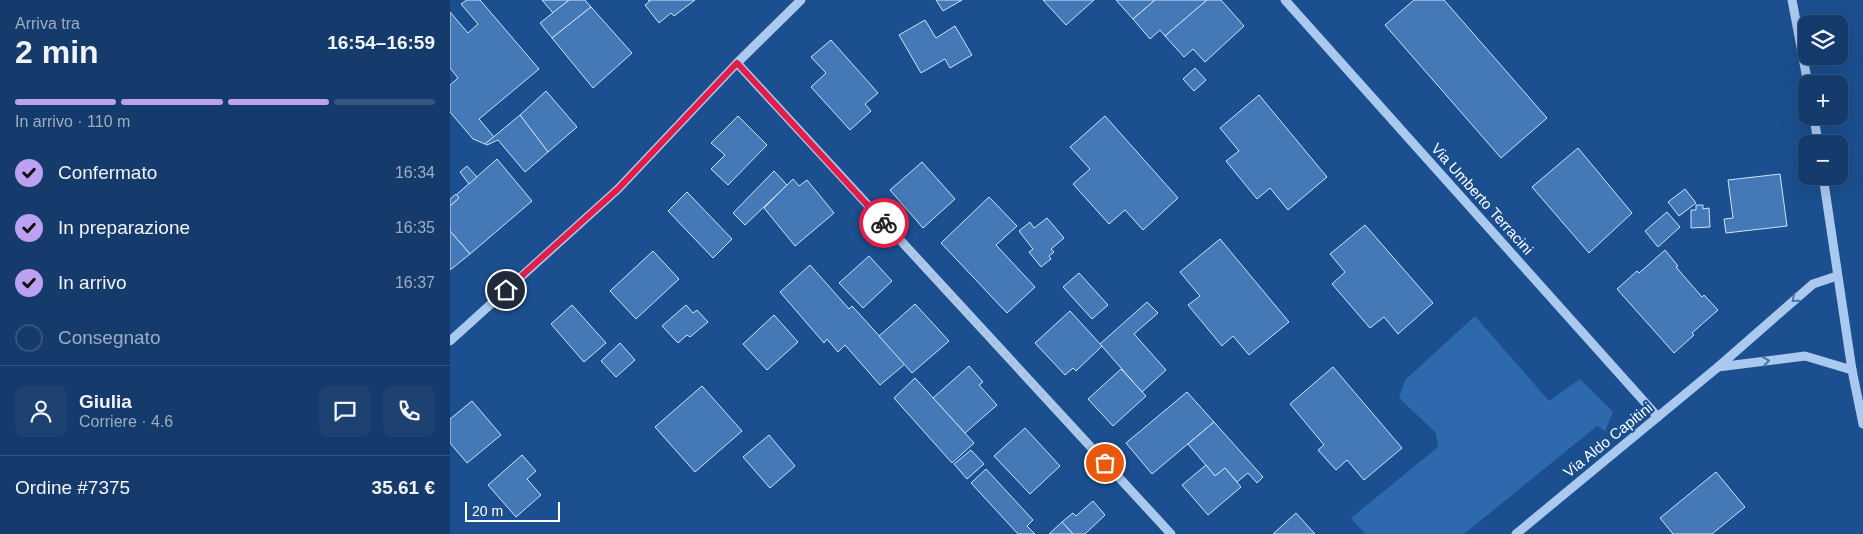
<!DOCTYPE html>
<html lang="it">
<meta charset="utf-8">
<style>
:root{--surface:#143b6b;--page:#1d4271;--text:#f1f3f6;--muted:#9dadc1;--line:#33557e;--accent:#bca0f2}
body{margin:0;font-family:Arial,sans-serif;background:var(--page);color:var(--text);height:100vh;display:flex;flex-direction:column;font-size:19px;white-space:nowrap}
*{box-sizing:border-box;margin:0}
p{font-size:16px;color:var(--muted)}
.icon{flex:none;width:28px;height:28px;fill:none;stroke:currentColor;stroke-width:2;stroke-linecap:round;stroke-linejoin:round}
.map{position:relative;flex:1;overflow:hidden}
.side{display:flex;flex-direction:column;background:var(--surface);width:450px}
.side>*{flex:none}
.controls{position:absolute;left:1348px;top:15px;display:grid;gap:10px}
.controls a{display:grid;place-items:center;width:50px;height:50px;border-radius:10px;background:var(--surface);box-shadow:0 5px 20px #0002,0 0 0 1px var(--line);font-size:25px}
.scale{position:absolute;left:15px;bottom:12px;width:95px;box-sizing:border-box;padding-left:5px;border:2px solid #fff;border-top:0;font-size:14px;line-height:18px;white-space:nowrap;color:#fff;-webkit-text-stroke:4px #1b4f8f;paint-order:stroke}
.pin{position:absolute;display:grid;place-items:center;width:42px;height:42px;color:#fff;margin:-21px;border:2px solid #fff;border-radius:50%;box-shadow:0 1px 5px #0007}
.courier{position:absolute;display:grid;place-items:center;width:50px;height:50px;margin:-25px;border:4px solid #e11d48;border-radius:50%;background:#fff;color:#222;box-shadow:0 1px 6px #0007}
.overview em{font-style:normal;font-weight:700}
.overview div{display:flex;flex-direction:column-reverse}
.overview{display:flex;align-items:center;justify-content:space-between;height:85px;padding:0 15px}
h1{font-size:32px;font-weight:700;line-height:38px}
.bar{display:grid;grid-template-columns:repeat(4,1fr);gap:8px 5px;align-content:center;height:60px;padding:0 15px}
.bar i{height:6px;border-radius:4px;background:var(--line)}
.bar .active{background:var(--accent)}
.bar p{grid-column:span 4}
.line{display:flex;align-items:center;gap:12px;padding:0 15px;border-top:1px solid var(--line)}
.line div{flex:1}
.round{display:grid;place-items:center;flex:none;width:52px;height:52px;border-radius:10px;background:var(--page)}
ol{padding:0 15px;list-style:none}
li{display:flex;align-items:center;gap:15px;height:55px}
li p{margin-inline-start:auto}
li .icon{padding:5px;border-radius:50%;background:var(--accent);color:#111;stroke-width:4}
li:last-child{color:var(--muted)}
li i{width:28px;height:28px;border:2px solid var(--line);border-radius:50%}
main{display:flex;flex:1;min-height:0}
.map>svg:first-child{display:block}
.green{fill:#2e69ad}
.building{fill:#4478b7;stroke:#cfe3fa}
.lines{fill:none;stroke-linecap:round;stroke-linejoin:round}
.minor{stroke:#a9c9ee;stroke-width:9}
.oneway{stroke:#4674ac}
.done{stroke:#afc1d8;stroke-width:5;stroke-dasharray:0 9}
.route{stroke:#e11d48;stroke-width:6}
.labels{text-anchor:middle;stroke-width:4;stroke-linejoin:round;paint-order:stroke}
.street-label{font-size:15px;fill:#fff;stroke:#1b4f8f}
</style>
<main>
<section class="side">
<div class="overview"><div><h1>2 min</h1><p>Arriva tra</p></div><em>16:54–16:59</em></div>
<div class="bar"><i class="active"></i><i class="active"></i><i class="active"></i><i></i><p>In arrivo · 110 m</p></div>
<ol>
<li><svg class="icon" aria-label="check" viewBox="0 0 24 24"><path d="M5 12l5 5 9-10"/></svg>Confermato<p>16:34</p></li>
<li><svg class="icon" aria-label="check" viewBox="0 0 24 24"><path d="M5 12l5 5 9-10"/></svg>In preparazione<p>16:35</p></li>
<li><svg class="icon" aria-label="check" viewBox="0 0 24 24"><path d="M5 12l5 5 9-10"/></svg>In arrivo<p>16:37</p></li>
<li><i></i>Consegnato</li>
</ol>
<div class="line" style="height:90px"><a class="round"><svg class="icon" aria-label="person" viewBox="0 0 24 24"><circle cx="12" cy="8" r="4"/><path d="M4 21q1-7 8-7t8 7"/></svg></a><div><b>Giulia</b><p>Corriere · 4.6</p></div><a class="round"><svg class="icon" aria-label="chat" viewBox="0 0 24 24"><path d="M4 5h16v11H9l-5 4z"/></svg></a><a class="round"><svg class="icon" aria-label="phone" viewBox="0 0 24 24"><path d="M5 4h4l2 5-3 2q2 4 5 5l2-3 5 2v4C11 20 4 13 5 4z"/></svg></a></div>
<div class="line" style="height:65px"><div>Ordine #7375</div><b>35.61 €</b></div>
</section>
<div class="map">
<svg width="1413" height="534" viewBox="0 0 1413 534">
<rect width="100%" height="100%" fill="#1b4f8f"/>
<path class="green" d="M1025 316 1099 401 1130 379 1163 412 1155 431 1147 426 1014 534H915L901 518 988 447 986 433 949 398 955 380Z"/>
<g class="building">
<path d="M17 0H30L89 69 29 119 44 137 35 144 23 139 0 112V85L8 78 0 68V12L18 33 28 24 11 4Z"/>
<path d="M92 0H119L103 13Z"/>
<path d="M119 0H135L141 7 102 38 90 23Z"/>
<path d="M198 0H245L224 16 221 13 209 23 195 5 200 1Z"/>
<path d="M486 0H512L493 11Z"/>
<path d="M593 0H644L616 25Z"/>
<path d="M666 0H705L683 19Z"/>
<path d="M705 0H757L715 36 710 30 700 39 683 19Z"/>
<path d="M757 0H771L794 26 755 62 743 49 734 57 715 36Z"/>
<path d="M964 0H994L1097 118 1051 158 935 25Z"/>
<path d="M141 7 182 53 143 88 102 38Z"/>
<path d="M475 20 486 38 505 26 522 55 500 68 495 59 471 73 449 35Z"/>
<path d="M381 40 428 93 415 104 421 111 400 130 361 87 376 73 361 57Z"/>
<path d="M745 68 756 80 744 91 733 79Z"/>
<path d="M96 91 127 127 98 152 70 115Z"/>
<path d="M809 95 877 177 838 210 820 188 807 199 776 161 789 151 770 128Z"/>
<path d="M70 115 98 152 75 172 48 140 37 145 35 144Z"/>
<path d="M288 116 317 145 278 185 261 169 275 155 261 143Z"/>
<path d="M655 116 728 198 693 230 675 210 659 224 623 184 640 169 620 147Z"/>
<path d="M1128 148 1182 213 1139 253 1082 187Z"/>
<path d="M47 159 82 201 20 254 0 231V206L9 198 6 195Z"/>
<path d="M472 162 505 199 473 228 440 190Z"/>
<path d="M17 166 27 177 19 184 10 172Z"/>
<path d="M324 171 337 185 295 225 283 213Z"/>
<path d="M1330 174 1337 226 1276 233 1274 219 1283 218 1278 180Z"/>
<path d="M343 179 349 186 357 180 384 213 345 246 314 208Z"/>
<path d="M1235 189 1246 203 1229 216 1218 202Z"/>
<path d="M237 192 282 239 263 258 218 211Z"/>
<path d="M6 194 9 198 0 206V199Z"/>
<path d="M539 197 567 226 546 245 585 287 557 313 491 243Z"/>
<path d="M1246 205H1253V209L1259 208 1260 227 1241 228V210H1246Z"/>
<path d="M1217 212 1230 227 1208 247 1195 231Z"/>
<path d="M597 218 614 238 601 249 604 252 599 256 601 259 591 267 579 252 583 249 569 231 580 222 584 228Z"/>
<path d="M915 225 983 303 948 334 934 317 920 328 882 284 895 272 880 254Z"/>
<path d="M0 231 20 254 0 270Z"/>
<path d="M770 239 839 322 799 355 783 336 772 346 738 305 750 296 730 272Z"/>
<path d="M1215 250 1228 266 1226 267 1252 297 1254 295 1268 310 1242 333 1244 335 1224 353 1167 289 1187 271 1189 273Z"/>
<path d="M203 251 229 279 186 319 160 291Z"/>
<path d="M419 256 442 281 413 308 389 283Z"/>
<path d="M360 265 399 309 402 306 455 364 430 385 395 345 388 352 377 339 374 343 330 292Z"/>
<path d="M629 273 658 305 642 319 613 287Z"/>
<path d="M697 302 708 313 684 334 716 370 692 392 650 344Z"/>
<path d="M465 304 499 341 462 373 429 336Z"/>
<path d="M122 305 156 343 134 362 101 324Z"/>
<path d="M236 305 243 313 247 310 258 322 240 337 237 335 228 343 212 326Z"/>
<path d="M620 311 652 346 626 371 623 368 615 375 585 343Z"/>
<path d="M324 315 348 342 317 370 293 344Z"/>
<path d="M170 343 185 360 166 377 151 361Z"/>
<path d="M519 366 533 382 529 385 547 405 515 433 483 398Z"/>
<path d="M883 367 952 448 914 480 897 460 886 470 868 450 874 445 840 404Z"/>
<path d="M671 369 696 396 663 426 638 399Z"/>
<path d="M465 378 524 443 502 463 444 398Z"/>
<path d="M252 386 292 431 245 472 205 427Z"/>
<path d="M737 392 764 422 702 474 676 443Z"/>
<path d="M22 401 51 435 17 463 0 443V419Z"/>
<path d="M764 422 813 477 807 483 798 473 787 482 775 468 765 476 738 444Z"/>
<path d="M575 428 610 466 580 494 544 456Z"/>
<path d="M319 435 345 466 320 488 293 457Z"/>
<path d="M521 450 534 464 517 479 504 464Z"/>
<path d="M72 455 86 471 77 479 91 495 66 517 38 485Z"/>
<path d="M756 465 765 476 775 468 791 487 758 515 732 485Z"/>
<path d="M536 469 583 520 577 526 585 534H568L521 483Z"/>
<path d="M1266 472 1295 507 1262 534H1223L1210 518Z"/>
<path d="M643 501 655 515 635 534H623L612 522 623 513 626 516Z"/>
<path d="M846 513 865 534H823Z"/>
<path d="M612 522 623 534H599Z"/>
</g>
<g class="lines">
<g class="minor">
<path d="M835 0 1208 417"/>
<path d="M1342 0 1358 84"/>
<path d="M287 63 721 534"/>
<path d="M1364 116 1368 144"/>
<path d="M1373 176 1402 370 1413 424"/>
<path d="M0 341 168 189 287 63 351 0"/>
<path d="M1268 367 1355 356 1402 370"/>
<path d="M1066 534 1268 367 1363 284 1387 276"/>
</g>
</g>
<defs><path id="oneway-chevron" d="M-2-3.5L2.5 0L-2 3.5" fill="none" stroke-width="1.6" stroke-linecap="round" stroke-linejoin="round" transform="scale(1.25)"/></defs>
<g class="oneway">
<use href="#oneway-chevron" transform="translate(1345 299) rotate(139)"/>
<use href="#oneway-chevron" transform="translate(1316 361) rotate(-8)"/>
</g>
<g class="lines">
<path class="done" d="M434 223 655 463"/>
<path class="route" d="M56 290 168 189 287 63 434 223"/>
</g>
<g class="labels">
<g class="street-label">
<text transform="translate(1032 199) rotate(48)" y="5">Via Umberto Terracini</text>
<text transform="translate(1158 440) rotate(-39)" y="5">Via Aldo Capitini</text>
</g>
</g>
</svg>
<div class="controls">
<a><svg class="icon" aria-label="layers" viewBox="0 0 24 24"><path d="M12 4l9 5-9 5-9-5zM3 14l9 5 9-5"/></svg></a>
<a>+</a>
<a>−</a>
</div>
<div class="scale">20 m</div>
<div class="pin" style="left:655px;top:463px;background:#ea580c"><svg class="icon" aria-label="bag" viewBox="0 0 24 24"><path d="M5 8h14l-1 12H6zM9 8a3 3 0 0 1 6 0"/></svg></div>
<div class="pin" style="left:56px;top:290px;background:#1f2937"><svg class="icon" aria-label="home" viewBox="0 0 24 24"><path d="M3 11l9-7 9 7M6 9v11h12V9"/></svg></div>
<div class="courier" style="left:434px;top:223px"><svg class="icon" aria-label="bike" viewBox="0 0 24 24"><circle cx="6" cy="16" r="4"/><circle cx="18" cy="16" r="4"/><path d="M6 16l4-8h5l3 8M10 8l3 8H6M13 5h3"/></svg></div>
</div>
</main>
